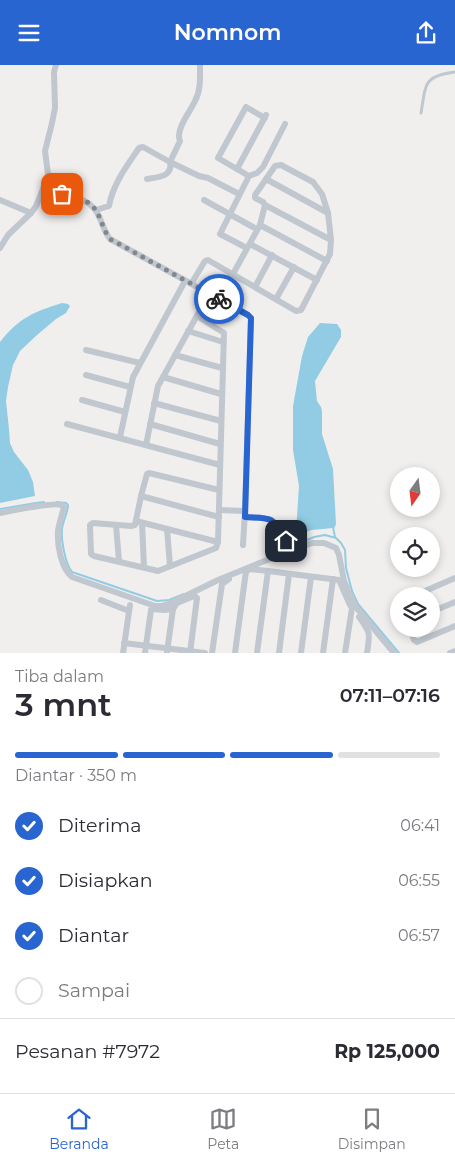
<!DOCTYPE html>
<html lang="id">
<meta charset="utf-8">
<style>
:root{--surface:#fff;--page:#f2f2f3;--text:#2b2b33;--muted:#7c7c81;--line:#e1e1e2;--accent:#2865d1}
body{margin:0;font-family:Montserrat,sans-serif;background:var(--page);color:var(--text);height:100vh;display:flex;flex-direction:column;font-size:19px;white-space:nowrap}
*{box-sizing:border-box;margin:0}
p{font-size:16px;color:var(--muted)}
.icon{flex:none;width:28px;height:28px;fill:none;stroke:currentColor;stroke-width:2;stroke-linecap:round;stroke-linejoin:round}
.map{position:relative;height:588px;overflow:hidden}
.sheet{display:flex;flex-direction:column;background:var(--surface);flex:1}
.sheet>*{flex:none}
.needle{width:32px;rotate:194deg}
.tools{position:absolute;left:390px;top:402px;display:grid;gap:10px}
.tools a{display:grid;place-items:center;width:50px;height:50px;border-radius:50%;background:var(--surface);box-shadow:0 2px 8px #0003;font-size:25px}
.pin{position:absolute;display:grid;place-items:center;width:42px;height:42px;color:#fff;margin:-21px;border-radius:10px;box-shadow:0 2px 8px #0006}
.courier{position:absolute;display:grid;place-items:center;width:50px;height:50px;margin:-25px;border:4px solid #2865d1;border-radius:50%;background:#fff;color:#222;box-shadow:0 1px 6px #0007}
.head em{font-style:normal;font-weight:600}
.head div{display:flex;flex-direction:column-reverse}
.head{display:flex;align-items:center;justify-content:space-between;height:85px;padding:0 15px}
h1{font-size:32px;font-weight:600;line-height:38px}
.bar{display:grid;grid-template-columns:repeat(4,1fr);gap:8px 5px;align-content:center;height:60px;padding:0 15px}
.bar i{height:6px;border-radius:4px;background:var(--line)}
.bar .current{background:var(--accent)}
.bar p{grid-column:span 4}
.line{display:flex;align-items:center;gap:12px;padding:0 15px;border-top:1px solid var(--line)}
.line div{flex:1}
ol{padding:0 15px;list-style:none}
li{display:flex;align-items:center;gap:15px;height:55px}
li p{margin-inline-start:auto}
li .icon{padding:5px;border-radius:50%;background:var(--accent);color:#fff;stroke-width:4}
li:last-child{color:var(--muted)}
li i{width:28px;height:28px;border:2px solid var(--line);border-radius:50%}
header{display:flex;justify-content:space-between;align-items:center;height:65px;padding:0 15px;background:var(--accent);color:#fff;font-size:22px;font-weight:600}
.tabs{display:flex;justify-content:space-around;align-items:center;height:70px;border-top:1px solid var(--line);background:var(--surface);font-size:14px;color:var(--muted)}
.tabs a{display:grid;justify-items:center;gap:2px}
.tabs .current{color:var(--accent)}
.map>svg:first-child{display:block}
.water{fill:#91cce4}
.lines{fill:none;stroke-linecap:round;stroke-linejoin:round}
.stream{stroke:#91cce4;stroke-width:2}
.service{stroke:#c0c7cf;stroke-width:3}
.minor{stroke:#c0c7cf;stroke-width:6}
.done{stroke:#83888e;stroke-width:5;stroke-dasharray:0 9}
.route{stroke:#2865d1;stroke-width:6}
</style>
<header><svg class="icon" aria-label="menu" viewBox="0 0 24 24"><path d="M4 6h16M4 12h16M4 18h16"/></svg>Nomnom<svg class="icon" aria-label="share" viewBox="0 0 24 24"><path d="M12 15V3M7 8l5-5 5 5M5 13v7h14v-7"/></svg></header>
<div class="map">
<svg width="455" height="588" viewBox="0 0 455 588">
<rect width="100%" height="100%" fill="#f1efee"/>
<g class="water">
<path d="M62 238 68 239 70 241 66 248 56 254 37 270 20 286 13 300 8 322 6 336 9 364 10 378 14 387 28 405 33 417 35 431 0 438V277C19 253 33 247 62 238Z"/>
<path d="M320 258 337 259 341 265V272L315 316 317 336 321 342 322 346V369L333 404 336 459 335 462 333 463 312 465 298 469 296 467 299 421 293 385V341L302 291 308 272Z"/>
</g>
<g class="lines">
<g class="stream">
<path d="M57 437 66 438 68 440C68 448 63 455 62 464 61 474 65 499 72 507L157 536 169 535 184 529"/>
<path d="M0 444 36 438 44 437"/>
<path d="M333 462 335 472"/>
<path d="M279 487 314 472 325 470 336 473 341 478 345 485 346 503 352 526 358 539 399 588"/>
</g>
<path class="service" d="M421 48C426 19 423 11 455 7"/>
<g class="minor">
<path d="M237 104 266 50"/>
<path d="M249 111 218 93 246 42 265 53"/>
<path d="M147 114C158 112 173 112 170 97L199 111 208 113 239 129"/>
<path d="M266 114 328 148"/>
<path d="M43 123C58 127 88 132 96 146 102 155 103 165 110 174L248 250 251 253 245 446 243 480"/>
<path d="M0 135 31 148"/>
<path d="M204 135 253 162"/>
<path d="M96 145 109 141C113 119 126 102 139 83L143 82 170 97 180 76C175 65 190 47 195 36 201 25 200 12 200 0"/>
<path d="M260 160 327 196"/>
<path d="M250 179 317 215"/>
<path d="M243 181 220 169 249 111 257 108 263 102 285 59"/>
<path d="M0 183 8 170 31 148 36 141 46 117 48 109 45 86 52 58 55 43 54 7 56 0"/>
<path d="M233 209 260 160 265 140"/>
<path d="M191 219 205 196 208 195 296 246 301 245 330 189 331 175 328 148 322 129 313 117 281 100 275 101 255 130V133L263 137 265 140 331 175"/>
<path d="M255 222 272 190"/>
<path d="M276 234 294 202"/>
<path d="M197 251 224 268 218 477 216 483 158 506 94 491 91 489 90 460 93 458 131 461 135 460 141 431 147 409 149 408 219 425"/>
<path d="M188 266 223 277"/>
<path d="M86 285 140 298"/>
<path d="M175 290 222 303"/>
<path d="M86 310 130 322"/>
<path d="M163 312 221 329"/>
<path d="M82 335 125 347"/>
<path d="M154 338 221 356"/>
<path d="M67 359 220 400"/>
<path d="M150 359 220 379"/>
<path d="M120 372 133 312 185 216"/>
<path d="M146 380 158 321 209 229"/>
<path d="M141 431 219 452"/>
<path d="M219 445 245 446"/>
<path d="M0 448C10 446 54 437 61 440 62 440 63 441 64 442 62 450 59 458 58 466 57 480 61 503 72 512L155 541H162L169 539 218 515 289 486 312 478H324L336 483 339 490 344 516 355 541 394 588"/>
<path d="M245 452C252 453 263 452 270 455 280 459 286 476 289 486"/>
<path d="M136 456 218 477"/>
<path d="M142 458 144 502"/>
<path d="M116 460 119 496"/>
<path d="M167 464 170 501"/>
<path d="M247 506 250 504 268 506 257 588"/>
<path d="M268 506 339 515 350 540"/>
<path d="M418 529 455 513"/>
<path d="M101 535 129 546"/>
<path d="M431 547 455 537"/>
<path d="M359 552C371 569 370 567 367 588"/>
<path d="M410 564 414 575 417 577 455 561"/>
<path d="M124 578 205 588"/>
<path d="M167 587 173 544"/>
<path d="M123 588 130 540"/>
<path d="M145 588 151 545 153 544 164 545 173 544 177 538 194 531 197 533 190 588"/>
<path d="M212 588 222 519 229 514"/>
<path d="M235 588 246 506"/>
<path d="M279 588 289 509"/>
<path d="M301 588 311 512"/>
<path d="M323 588 333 514"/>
<path d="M345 588 352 543"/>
<path d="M450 588 455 586"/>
</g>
</g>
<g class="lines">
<path class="done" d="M62 129C73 132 90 134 96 146 102 155 103 165 110 174L219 234"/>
<path class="route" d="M219 234 248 250 251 253 245 452C253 453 264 452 271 455 278 459 283 469 286 476"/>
</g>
</svg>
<div class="tools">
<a><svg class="needle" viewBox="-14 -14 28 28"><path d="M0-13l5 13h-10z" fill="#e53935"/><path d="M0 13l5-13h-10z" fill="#7c7c81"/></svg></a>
<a><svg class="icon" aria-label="locate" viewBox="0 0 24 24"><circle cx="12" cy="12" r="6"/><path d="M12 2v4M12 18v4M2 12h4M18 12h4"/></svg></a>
<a><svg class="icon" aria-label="layers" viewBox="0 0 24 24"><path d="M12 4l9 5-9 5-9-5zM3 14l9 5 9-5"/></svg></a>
</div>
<div class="pin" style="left:62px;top:129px;background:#ea580c"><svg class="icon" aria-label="bag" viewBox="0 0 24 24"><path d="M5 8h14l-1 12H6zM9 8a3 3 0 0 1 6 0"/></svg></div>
<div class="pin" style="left:286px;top:476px;background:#1f2937"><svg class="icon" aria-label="home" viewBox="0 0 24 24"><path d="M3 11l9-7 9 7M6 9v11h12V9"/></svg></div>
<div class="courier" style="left:219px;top:234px"><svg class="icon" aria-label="bike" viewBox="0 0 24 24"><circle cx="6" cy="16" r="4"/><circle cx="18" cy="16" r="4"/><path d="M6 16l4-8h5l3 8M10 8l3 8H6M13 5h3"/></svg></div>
</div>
<section class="sheet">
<div class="head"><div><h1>3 mnt</h1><p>Tiba dalam</p></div><em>07:11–07:16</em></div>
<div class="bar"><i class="current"></i><i class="current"></i><i class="current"></i><i></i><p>Diantar · 350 m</p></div>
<ol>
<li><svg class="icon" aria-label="check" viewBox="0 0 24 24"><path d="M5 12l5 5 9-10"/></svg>Diterima<p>06:41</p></li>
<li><svg class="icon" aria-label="check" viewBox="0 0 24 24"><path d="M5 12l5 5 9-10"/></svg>Disiapkan<p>06:55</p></li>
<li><svg class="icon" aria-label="check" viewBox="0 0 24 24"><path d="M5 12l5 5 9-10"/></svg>Diantar<p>06:57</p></li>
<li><i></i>Sampai</li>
</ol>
<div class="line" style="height:65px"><div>Pesanan #7972</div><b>Rp 125,000</b></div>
</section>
<nav class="tabs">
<a class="current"><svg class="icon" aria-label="home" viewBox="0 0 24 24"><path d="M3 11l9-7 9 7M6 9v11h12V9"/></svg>Beranda</a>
<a><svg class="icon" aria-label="map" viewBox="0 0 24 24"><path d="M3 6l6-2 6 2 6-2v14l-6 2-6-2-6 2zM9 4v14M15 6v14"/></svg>Peta</a>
<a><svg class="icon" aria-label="saved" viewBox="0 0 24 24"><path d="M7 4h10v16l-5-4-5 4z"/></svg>Disimpan</a>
</nav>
